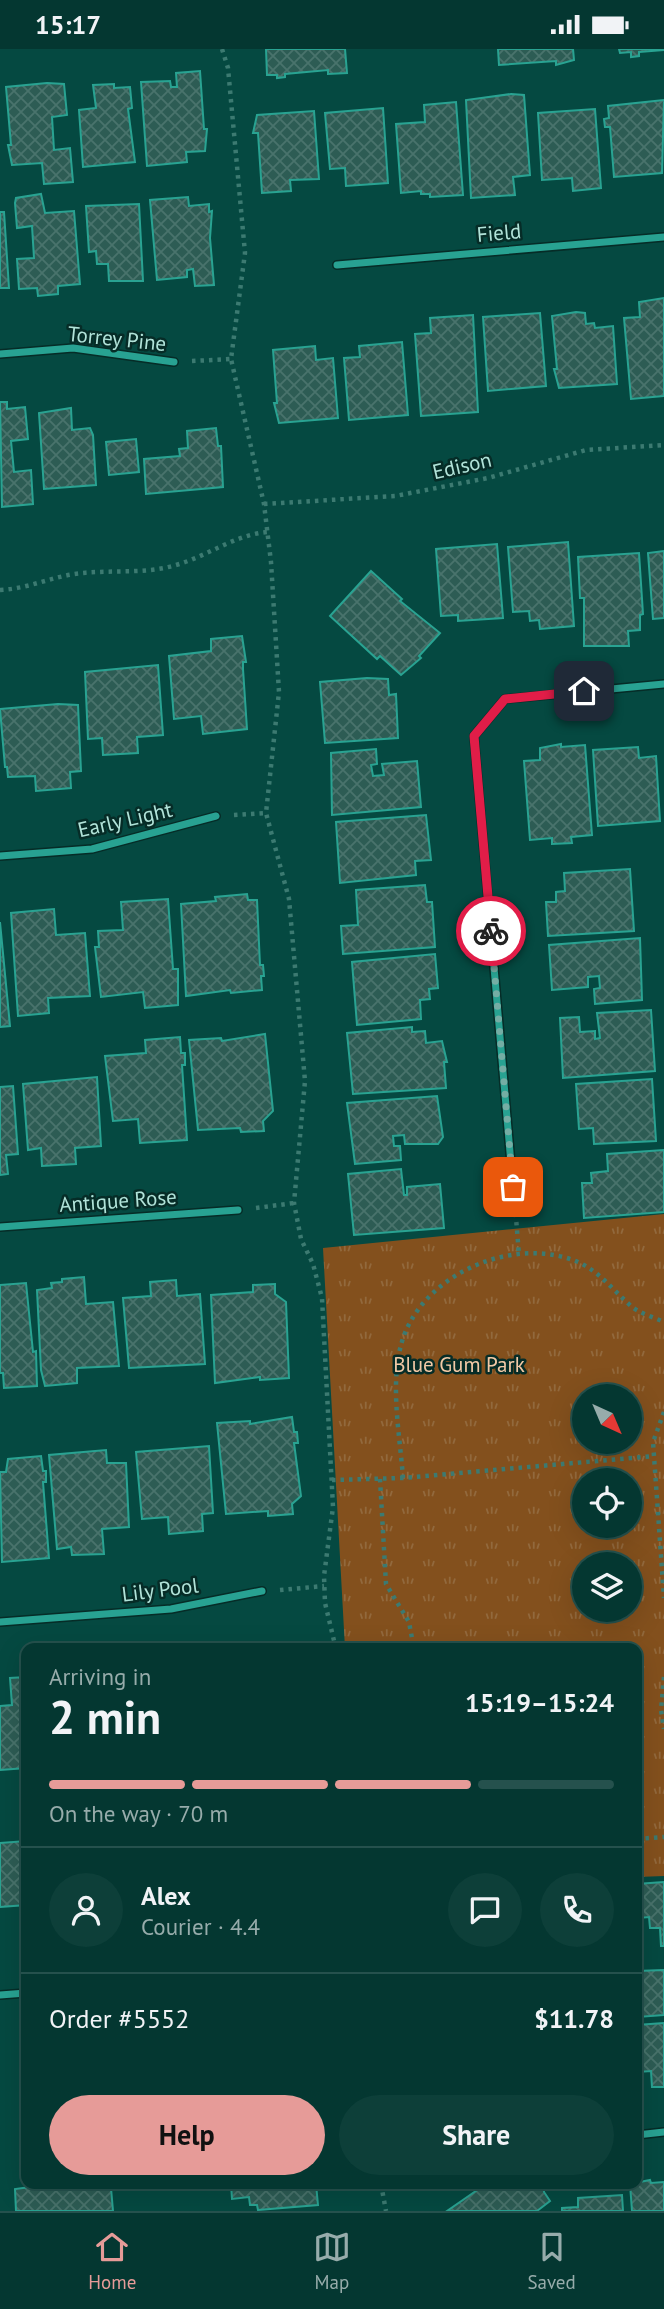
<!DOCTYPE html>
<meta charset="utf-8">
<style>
:root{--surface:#043731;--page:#0d3f39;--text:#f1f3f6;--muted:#97acab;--line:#25514d;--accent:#e69b98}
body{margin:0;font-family:"PT Sans",sans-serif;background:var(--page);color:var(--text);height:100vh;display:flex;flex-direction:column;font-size:26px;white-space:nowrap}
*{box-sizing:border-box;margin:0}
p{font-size:23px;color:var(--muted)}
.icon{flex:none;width:38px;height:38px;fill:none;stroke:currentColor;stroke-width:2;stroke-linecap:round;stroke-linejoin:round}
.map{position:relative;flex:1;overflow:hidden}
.side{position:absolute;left:21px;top:1594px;width:621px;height:546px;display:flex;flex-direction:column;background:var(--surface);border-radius:14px;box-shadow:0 7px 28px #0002,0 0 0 2px var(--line)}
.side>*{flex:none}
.needle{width:46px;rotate:136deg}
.buttons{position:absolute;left:572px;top:1335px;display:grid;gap:14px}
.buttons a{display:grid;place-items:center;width:70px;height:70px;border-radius:50%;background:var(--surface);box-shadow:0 7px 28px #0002,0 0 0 2px var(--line);font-size:35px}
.pin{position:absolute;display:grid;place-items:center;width:60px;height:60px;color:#fff;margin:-30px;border-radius:14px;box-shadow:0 4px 10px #0006}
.courier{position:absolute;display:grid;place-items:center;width:70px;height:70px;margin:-35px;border:5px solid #e11d48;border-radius:50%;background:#fff;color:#222;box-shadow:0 2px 9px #0007}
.summary em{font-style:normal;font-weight:700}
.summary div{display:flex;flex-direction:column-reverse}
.summary{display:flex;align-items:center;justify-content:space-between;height:119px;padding:0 28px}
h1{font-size:46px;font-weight:700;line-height:52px}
.bar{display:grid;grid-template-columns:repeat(4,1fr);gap:10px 7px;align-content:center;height:84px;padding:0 28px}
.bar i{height:9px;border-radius:5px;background:var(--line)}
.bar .on{background:var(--accent)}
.bar p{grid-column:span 4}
.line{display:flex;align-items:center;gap:18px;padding:0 28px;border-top:2px solid var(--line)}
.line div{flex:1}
.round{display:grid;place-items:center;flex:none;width:74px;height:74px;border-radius:37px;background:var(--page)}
.cta{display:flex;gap:14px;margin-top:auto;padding:14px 28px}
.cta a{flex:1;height:80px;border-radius:42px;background:var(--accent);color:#111;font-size:28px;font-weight:700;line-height:80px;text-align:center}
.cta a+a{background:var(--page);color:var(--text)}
.status{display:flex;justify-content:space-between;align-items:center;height:49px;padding:0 35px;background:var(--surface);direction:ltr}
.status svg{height:19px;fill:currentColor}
.dock{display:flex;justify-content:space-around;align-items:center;height:98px;border-top:2px solid var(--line);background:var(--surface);font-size:19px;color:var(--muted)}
.dock a{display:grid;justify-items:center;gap:4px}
.dock .on{color:var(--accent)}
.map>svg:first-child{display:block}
.park{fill:url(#park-tufts);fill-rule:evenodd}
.building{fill:url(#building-cross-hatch);stroke:#29a392;stroke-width:2}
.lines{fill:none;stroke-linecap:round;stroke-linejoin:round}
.street-casing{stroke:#062c27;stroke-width:10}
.path{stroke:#3c7a71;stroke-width:4.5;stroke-dasharray:3.5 5;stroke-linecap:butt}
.street{stroke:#28a292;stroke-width:7}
.done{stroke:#75ada4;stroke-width:7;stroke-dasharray:0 12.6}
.route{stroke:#e11d48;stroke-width:9}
.labels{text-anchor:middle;stroke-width:5;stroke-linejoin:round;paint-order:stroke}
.street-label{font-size:21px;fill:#b1e3d9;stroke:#062c27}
.park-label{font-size:21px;fill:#f2c9a6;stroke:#062c27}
</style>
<div class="status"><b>15:17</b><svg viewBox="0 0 49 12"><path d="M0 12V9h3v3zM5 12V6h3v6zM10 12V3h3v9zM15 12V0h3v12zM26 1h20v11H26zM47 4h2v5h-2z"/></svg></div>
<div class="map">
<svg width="664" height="2162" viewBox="0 0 664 2162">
<defs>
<pattern id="park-tufts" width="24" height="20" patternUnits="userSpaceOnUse" patternTransform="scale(1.75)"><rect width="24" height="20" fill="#83501d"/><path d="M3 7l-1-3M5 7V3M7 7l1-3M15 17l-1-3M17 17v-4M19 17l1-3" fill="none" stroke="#92693d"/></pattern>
<pattern id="building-cross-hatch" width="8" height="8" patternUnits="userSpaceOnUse" patternTransform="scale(1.75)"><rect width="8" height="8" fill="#2d5c54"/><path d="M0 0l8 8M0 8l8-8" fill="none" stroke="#49736c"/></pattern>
</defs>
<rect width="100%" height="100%" fill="#054941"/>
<path class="park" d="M664 1165V1827L637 1828V1600L345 1599 323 1199ZM584 1348H630V1393H584ZM584 1432H630V1477H584ZM584 1516H630V1561H584Z"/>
<g class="building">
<path d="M266 0H345L347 24 328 25V21L285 25V28L277 29V26H267Z"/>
<path d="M498 0H573L574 11 556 16V12L499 16Z"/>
<path d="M619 0H664V1L639 3V7L631 8V3L620 4Z"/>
<path d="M200 22 204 80H207L205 102 186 103 187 113 147 117 141 33 170 32 171 38H177L176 24Z"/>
<path d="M47 34 64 35 67 66 52 68 54 101 70 99 73 133 44 135 42 114 12 116 8 96H11L6 38Z"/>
<path d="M114 35V39L130 38 132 59 128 60 135 113 83 118 79 61 96 59 93 36Z"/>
<path d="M511 45 524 46 530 126 513 128 515 146 471 149 466 51Z"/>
<path d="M664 51 662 124 614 128 610 78H605L604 70 609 69 608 57Z"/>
<path d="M456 53 463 146 430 148V145H421V142L401 144 396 75 425 73 424 56Z"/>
<path d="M383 59 388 134 346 137 345 119 330 120 325 64Z"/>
<path d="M595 60 601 139 573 142 572 129 542 131 538 64Z"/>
<path d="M314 62 319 130 290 131 291 142 262 144 258 84H253L257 66Z"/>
<path d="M41 145 45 164 74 162 80 235 58 237V245L38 247 37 239 19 240 17 210 34 209 32 177 17 179 15 154 16 149Z"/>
<path d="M188 148 189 157 209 155V163L212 162 210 189 214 236 195 237 193 220 187 221V228L157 231 150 151Z"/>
<path d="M139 155 143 232H109L108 215H97L96 202 89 203 86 157Z"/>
<path d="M0 163H4L9 239H0Z"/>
<path d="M664 249V347L631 350 624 269 640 268 639 253Z"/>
<path d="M576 263 585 264 586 275 594 274 595 279 613 277 617 335 559 339 554 320H557L552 267Z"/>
<path d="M540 264 546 337 488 342 483 268Z"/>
<path d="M473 266 478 363 421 367 415 285 431 284 430 269Z"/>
<path d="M402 293 408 366 349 371 344 309 360 308 359 297Z"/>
<path d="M315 297 316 311 333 309 338 369 279 374 274 354H277L273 301Z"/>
<path d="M0 353H7V360L25 358 28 390 11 392 14 423 31 421 33 455 2 458Z"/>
<path d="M71 359 72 381 90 379 93 386 96 436 44 440 39 364Z"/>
<path d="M216 379 218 397H221L223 438 146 445 144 410 180 407 179 400 188 399 187 382Z"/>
<path d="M136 390 139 423 109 426 106 393Z"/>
<path d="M568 493 574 577 540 580 539 571 530 572 529 562 513 563 508 498Z"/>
<path d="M497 495 503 569 458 572V566L441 567 436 500Z"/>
<path d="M664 502V569L653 570 648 504Z"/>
<path d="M639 504 643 565 640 566V581L628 582 629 597H584V549H580L578 508Z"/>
<path d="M371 522 402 550 400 552 440 584 419 607 421 609 401 626 380 607 377 610 330 567Z"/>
<path d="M242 587 246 613H243V620L247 680 203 685 201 667 174 670 169 607 211 602V590Z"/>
<path d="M158 616 163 686 137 688 138 704 103 706 102 689 88 690 85 623Z"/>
<path d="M367 629 388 630 389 646 396 645 398 689 325 694 320 633Z"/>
<path d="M58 655 78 656 81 722 70 723 71 739 36 742 35 727 8 728 7 718H5L0 660Z"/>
<path d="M561 695V698L585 696 592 786 571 788 572 794 552 795V789L530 791 524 712 540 711V699Z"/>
<path d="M638 698 639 709 656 707 660 772 598 777 593 701Z"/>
<path d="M376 700 377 715 371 716 373 727 384 726 382 715 417 712 421 758 332 766 331 704Z"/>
<path d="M426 766 431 811 415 812 416 826 340 834 336 773Z"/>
<path d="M630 820 634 882 548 887 546 853H556V843L565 842 564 824Z"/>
<path d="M425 836 427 853H432L435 898 343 905 341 877 358 876 356 841Z"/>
<path d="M247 845 248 851H257L260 916H263L264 927H261L262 941 231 944 230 941 186 947 181 855 216 852 215 848Z"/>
<path d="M168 850 173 920H178V956L145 959 143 943 101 948 95 898H99L98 882 123 881 121 853Z"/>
<path d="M54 860 56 886 85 884 90 947 48 949 49 964 18 967 11 864Z"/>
<path d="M0 873 10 977 0 978Z"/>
<path d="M640 889 642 951 595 955 594 940 600 939 599 927 588 928V938L552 941 549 896Z"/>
<path d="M435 905 438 939 429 940 430 950 420 951 421 970 357 976 352 913Z"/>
<path d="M651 961 655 1022 563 1029 560 969 579 968 580 983 595 982V990L600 989 597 964Z"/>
<path d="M412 978V983L425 982 426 994 442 992 447 1013H444L446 1039 353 1045 347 984Z"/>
<path d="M265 985 273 1062 263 1072 264 1082 241 1083 240 1079 198 1081 189 991 221 989 222 992Z"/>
<path d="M180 988 181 1004H185V1016H182L187 1091 140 1094 138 1070 113 1072 105 1007 146 1004 145 991Z"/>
<path d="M97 1028 101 1097 75 1099 76 1115 42 1117 41 1099 28 1101 23 1035Z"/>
<path d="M652 1030 656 1092 594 1095 593 1079 579 1080 576 1035Z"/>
<path d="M13 1037 18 1105 6 1106 8 1125 0 1126V1038Z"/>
<path d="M437 1047 443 1088 438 1095H405L404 1086 393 1087 394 1097H400L401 1111 355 1115 347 1054Z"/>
<path d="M664 1101V1163L584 1169 582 1134H592L591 1124 608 1122 607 1105Z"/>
<path d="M401 1120 404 1146H407V1138L440 1135 444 1179 354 1186 348 1125Z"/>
<path d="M84 1228 86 1255 113 1253 119 1317 77 1319V1334L45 1337 41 1321 37 1241 52 1239 51 1234 62 1233V1230Z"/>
<path d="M176 1231 177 1247 200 1245 205 1315 129 1319 123 1249 151 1247 150 1233Z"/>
<path d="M26 1234 33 1303 36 1302 37 1337 4 1339 3 1324H0V1236Z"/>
<path d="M275 1235V1245L286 1253 289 1329 260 1331V1328L215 1334 211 1246 253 1243V1236Z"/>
<path d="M292 1368 294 1383H297L298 1394H294L301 1447 292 1455 293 1465 268 1467V1462L226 1465 217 1374 250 1372V1375Z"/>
<path d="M209 1397 213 1464 202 1465 203 1482 169 1485 168 1468 142 1470 136 1403Z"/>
<path d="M106 1401 107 1414H126L129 1478 102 1480 104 1505 72 1506 71 1498 57 1500 49 1406Z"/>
<path d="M41 1407 43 1422H46V1433H43L49 1509 2 1513 0 1423H6L8 1410Z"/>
<path d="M26 1628V1719L0 1721V1657L12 1656 10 1629Z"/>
<path d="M26 1792V1856L0 1858V1794Z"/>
<path d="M664 1833V1897H661L660 1879H650L649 1868 639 1869 637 1835Z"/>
<path d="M664 1921V1966L638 1968 637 1922Z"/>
<path d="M664 1974V2038H652L651 2022 638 2023 637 1976Z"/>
<path d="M650 2131 651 2134 664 2133V2162H632L630 2135Z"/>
<path d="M30 2135H120V2138L111 2139 113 2162H16L15 2140 30 2138Z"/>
<path d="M231 2135H316L318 2156 258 2161 257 2156H250L249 2148 232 2150Z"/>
<path d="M486 2135H544V2143L550 2152 537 2162H447Z"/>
<path d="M622 2146 623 2162H562V2159L578 2158V2149Z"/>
</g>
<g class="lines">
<defs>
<g id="street">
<path d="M337 216 664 188"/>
<path d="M0 305 73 299 174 313"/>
<path d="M0 807 92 800 216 767"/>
<path d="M513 1138 474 687 505 650 664 635"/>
<path d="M0 1178 238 1161"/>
<path d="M0 1573 171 1560 262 1542"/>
<path d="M0 1946 26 1944"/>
<path d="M637 2086 664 2083"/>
<path d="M176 2135V2136"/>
</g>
</defs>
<use href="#street" class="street-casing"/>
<g class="path">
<path d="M222 0 228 19 245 204 231 310 264 455 271 513 279 643 266 764 289 850 305 1032 294 1154 301 1190 313 1215 322 1249 333 1458 324 1527 325 1554 336 1600"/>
<path d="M192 312 231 310"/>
<path d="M264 455 395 447 488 429 586 401 664 396"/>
<path d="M0 541C26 540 49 529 74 525 108 520 143 526 176 516 208 507 234 486 267 483"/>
<path d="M234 766 266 764"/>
<path d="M515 1156 519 1206"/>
<path d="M256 1159 294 1154"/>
<path d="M664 1363 653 1393 664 1549"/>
<path d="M403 1429C400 1387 390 1337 401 1296 419 1227 512 1185 578 1213 600 1223 613 1241 631 1257 639 1264 653 1268 664 1273"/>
<path d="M380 1430 386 1535 409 1573 414 1600"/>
<path d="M332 1431 403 1429 654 1407"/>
<path d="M280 1541 324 1537"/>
<path d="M664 1628 661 1661 664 1680"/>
<path d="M637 1790 664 1788"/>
<path d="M381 2135 386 2162"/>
</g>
<use href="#street" class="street"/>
</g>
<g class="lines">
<path class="done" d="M491 882 513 1138"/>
<path class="route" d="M491 882 474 687 505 650 584 642"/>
</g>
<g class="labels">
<g class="street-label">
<text transform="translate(499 184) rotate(-5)" y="7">Field</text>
<text transform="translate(117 290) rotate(6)" y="7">Torrey Pine</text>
<text transform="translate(462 417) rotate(-13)" y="7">Edison</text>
<text transform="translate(125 771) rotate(-13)" y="7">Early Light</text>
<text transform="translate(118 1152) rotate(-4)" y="7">Antique Rose</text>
<text transform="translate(160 1541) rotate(-7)" y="7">Lily Pool</text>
</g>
<g class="park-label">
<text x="459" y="1323">Blue Gum Park</text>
</g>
</g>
</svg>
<div class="buttons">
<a><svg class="needle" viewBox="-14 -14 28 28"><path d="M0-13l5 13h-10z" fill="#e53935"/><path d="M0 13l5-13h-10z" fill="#97acab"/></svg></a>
<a><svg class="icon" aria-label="locate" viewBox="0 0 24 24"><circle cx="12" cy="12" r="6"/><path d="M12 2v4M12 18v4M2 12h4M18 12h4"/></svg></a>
<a><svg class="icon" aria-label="layers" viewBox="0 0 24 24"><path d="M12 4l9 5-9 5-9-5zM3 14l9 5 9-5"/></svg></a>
</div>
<div class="pin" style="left:513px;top:1138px;background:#ea580c"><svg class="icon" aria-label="bag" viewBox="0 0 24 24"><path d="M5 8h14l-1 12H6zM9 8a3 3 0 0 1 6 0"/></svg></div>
<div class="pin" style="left:584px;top:642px;background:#1f2937"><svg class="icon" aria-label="home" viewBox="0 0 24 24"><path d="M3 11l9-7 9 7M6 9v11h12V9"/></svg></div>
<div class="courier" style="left:491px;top:882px"><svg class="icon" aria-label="bike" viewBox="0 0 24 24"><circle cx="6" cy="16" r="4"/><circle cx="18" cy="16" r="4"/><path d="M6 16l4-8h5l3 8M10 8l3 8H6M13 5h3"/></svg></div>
<section class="side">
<div class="summary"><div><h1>2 min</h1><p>Arriving in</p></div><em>15:19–15:24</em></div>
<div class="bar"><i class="on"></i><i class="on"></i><i class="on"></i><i></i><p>On the way · 70 m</p></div>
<div class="line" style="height:126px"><a class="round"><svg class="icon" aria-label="person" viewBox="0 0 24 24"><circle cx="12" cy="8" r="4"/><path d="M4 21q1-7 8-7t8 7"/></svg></a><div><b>Alex</b><p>Courier · 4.4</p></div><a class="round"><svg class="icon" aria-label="chat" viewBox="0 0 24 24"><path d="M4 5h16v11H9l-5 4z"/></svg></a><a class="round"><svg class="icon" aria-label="phone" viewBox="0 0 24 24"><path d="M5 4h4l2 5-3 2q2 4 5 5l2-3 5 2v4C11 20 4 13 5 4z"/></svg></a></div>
<div class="line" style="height:91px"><div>Order #5552</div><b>$11.78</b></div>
<div class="cta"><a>Help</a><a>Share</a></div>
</section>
</div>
<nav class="dock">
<a class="on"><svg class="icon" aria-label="home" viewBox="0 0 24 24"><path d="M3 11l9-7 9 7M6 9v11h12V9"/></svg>Home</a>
<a><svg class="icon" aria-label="map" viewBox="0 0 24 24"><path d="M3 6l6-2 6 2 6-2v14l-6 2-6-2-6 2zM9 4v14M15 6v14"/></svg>Map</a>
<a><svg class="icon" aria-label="saved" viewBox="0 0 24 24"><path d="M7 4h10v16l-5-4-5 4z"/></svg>Saved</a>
</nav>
